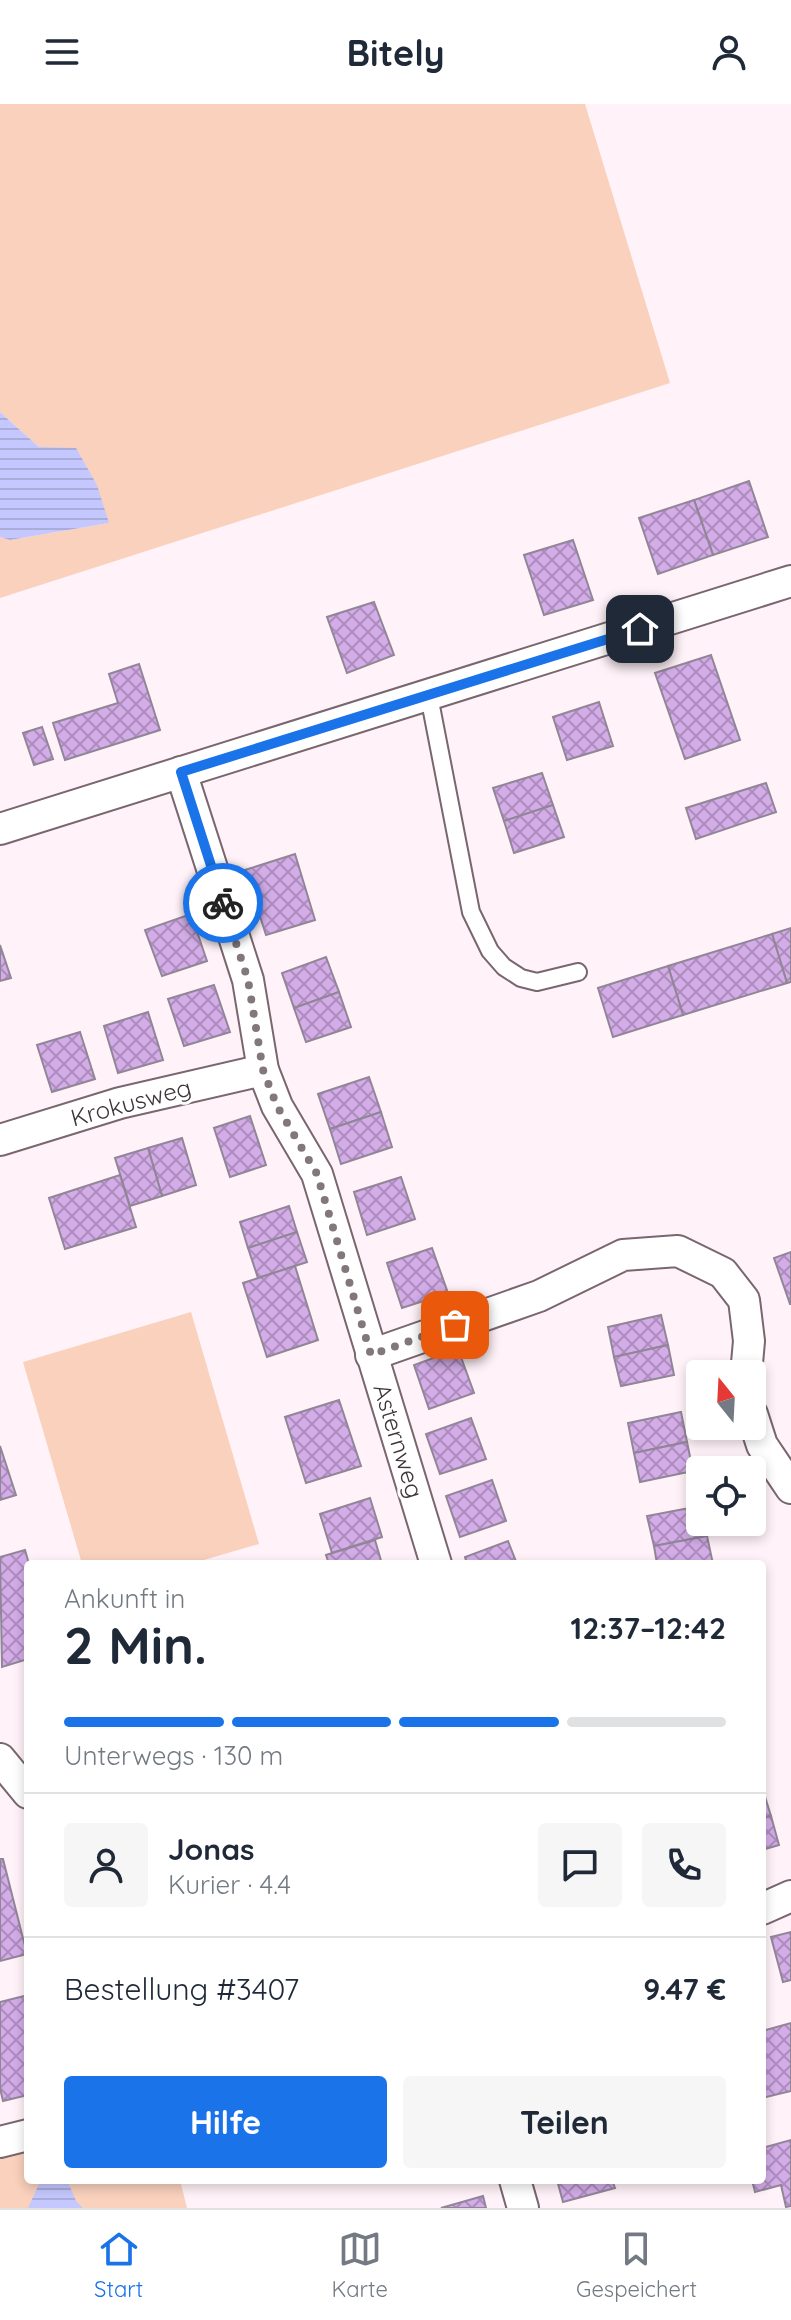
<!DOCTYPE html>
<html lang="de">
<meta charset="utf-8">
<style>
:root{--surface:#fff;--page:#f6f6f7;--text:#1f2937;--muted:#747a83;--line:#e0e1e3;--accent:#1a73e8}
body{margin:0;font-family:Quicksand,sans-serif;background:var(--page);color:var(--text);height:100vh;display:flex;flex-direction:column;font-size:30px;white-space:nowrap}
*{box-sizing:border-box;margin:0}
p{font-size:26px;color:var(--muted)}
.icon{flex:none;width:44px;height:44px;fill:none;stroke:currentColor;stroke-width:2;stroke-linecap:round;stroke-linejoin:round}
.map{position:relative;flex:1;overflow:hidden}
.side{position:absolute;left:24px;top:1456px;width:742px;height:624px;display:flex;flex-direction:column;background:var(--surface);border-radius:8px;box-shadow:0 4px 12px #0003}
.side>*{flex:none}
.needle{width:52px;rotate:342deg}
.fabs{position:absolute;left:686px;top:1256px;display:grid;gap:16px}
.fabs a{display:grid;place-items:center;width:80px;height:80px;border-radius:8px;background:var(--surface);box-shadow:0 4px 12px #0003;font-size:40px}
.pin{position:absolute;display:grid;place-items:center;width:68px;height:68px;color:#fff;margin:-34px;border-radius:16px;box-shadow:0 4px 12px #0006}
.courier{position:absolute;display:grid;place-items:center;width:80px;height:80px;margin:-40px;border:6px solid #1a73e8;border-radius:50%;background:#fff;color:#222;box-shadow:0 2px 10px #0007}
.summary em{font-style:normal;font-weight:800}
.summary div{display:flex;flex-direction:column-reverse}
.summary{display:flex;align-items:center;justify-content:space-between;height:136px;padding:0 40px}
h1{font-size:52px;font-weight:800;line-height:60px}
.bar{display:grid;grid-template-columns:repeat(4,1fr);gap:12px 8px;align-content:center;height:96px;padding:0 40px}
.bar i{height:10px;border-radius:6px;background:var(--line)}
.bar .selected{background:var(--accent)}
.bar p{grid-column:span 4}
.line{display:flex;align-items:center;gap:20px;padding:0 40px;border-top:2px solid var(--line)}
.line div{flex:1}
.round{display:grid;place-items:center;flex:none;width:84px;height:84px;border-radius:8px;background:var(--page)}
.cta{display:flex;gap:16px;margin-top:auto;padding:16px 40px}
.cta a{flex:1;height:92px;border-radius:8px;background:var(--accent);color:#fff;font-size:32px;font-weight:800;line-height:92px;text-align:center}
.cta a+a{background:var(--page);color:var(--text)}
header{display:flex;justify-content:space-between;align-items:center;height:104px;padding:0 40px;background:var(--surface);font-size:36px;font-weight:800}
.menu{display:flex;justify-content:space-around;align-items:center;height:112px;border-top:2px solid var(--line);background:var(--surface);font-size:22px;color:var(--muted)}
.menu a{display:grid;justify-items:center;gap:4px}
.menu .selected{color:var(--accent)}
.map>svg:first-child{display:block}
.green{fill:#f9d1bc}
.water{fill:url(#water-rules)}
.building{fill:url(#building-cross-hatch);stroke:#918697;stroke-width:2}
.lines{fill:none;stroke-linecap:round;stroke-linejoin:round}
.lane-casing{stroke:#79666f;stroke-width:20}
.street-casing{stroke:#79666f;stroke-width:34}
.lane{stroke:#fff;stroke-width:16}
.street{stroke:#fff;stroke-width:30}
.done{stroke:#81777c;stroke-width:8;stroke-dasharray:0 14.4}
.route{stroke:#1a73e8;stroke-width:10}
.labels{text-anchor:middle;stroke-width:6;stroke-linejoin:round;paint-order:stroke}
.street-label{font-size:24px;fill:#3d3539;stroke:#fff}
</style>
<header><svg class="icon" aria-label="menu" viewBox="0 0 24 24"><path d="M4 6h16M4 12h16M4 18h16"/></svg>Bitely<svg class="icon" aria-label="person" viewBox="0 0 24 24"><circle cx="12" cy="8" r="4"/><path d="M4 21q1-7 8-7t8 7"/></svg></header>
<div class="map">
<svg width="791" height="2104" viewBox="0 0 791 2104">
<defs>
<pattern id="water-rules" width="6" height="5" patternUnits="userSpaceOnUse" patternTransform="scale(2)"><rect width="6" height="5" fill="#c5c8fe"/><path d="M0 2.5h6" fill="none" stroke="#aaacda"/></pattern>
<pattern id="building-cross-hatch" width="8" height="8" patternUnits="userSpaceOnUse" patternTransform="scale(2)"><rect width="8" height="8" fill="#d3ace8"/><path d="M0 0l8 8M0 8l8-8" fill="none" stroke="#ac8dbd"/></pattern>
</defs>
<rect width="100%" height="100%" fill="#fff2f8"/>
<g class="green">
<path d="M0 0H585L670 279 0 494V433L10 436 109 419 39 343 0 308Z"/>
<path d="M191 1208 259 1440 190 1460H82L23 1258Z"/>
<path d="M28 2041V2076H180L187 2104H0V2048Z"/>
</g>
<g class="water">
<path d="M0 308 39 343 76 344 97 381 109 419 10 436 0 433Z"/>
<path d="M48 2076H67L76 2097 83 2104H28L39 2080Z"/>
</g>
<g class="building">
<path d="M749 377 768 433 713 451 694 396Z"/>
<path d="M694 396 713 451 658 470 639 414Z"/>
<path d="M573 436 593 496 544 511 524 451Z"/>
<path d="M374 498 394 551 347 569 327 513Z"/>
<path d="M711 551 740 636 685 655 655 569Z"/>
<path d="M139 560 160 626 65 656 53 619 118 599 109 570Z"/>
<path d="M599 598 613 642 567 656 553 613Z"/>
<path d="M42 623 53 655 34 661 23 629Z"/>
<path d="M542 669 553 701 504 717 493 684Z"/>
<path d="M766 679 776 708 696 735 686 704Z"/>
<path d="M553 701 564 733 514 749 504 717Z"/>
<path d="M295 750 315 816 266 831 245 766Z"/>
<path d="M191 810 207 857 162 872 145 826Z"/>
<path d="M791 824V878L787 879 772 830Z"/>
<path d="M772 830 787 879 683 911 668 862Z"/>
<path d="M0 841 11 874 0 877Z"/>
<path d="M326 853 339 888 294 904 282 869Z"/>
<path d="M668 862 683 911 613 933 598 884Z"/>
<path d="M214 881 230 928 184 942 168 895Z"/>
<path d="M339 888 351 923 306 938 294 904Z"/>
<path d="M148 908 163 956 118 969 104 922Z"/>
<path d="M80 928 95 975 52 988 37 941Z"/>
<path d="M369 973 381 1008 330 1025 318 990Z"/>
<path d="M381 1008 392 1043 341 1060 330 1025Z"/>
<path d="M250 1012 266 1061 230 1073 214 1024Z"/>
<path d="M182 1034 196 1081 162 1092 148 1044Z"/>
<path d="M148 1044 162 1092 130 1102 115 1054Z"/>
<path d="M120 1071 136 1123 65 1145 49 1094Z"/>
<path d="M401 1073 415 1115 367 1131 354 1088Z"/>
<path d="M289 1102 297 1128 248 1144 240 1118Z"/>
<path d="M297 1128 307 1158 258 1174 248 1144Z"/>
<path d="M432 1144 448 1189 402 1204 387 1159Z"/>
<path d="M791 1148V1200H790L774 1154Z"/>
<path d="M295 1162 318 1236 267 1253 243 1179Z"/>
<path d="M661 1211 668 1241 614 1253 608 1223Z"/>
<path d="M668 1241 674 1271 621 1282 614 1253Z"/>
<path d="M458 1245 474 1289 429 1305 414 1261Z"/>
<path d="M339 1296 361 1362 306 1379 285 1313Z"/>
<path d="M681 1308 687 1338 634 1349 628 1319Z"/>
<path d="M471 1314 486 1355 440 1370 426 1330Z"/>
<path d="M687 1338 693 1367 640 1378 634 1349Z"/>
<path d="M0 1342 16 1391 0 1396Z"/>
<path d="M492 1376 506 1417 460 1433 446 1392Z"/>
<path d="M370 1394 382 1433 332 1449 320 1410Z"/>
<path d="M700 1402V1418H704L707 1432 654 1442 647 1412Z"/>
<path d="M707 1432 713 1460H657L654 1442Z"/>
<path d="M375 1436 382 1460H329L326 1451Z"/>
<path d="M508 1437 517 1460H467L465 1453Z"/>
<path d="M25 1446 29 1460 28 1555 2 1563 0 1453Z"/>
<path d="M762 1683 771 1712 762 1714Z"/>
<path d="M771 1712 779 1741 762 1746V1714Z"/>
<path d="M0 1755H3L27 1850 0 1857Z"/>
<path d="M791 1828V1876L783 1878 771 1833Z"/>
<path d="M28 1891V1991L3 1997 0 1984V1898Z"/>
<path d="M791 1919V1987L762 1994V1927Z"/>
<path d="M791 2036V2102L786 2103 781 2081 755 2088 752 2076H762V2044Z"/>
<path d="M557 2076H612L615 2084 563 2098Z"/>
<path d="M483 2092 486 2104H441Z"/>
</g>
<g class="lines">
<defs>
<path id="lane" d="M429 592 471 808 490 847 504 863 521 874 537 878 578 868"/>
<g id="street">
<path d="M181 668 248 876 263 966 277 1002 317 1070 436 1460"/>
<path d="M0 725 791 477"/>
<path d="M0 1036 120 999 263 966"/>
<path d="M371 1251 539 1192 623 1151 678 1147 723 1169 744 1196 749 1237 746 1270"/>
<path d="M752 1310 762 1341 791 1384"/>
<path d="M0 1655 28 1689"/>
<path d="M762 1805 791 1792"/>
<path d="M0 2038 28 2031"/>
<path d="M515 2076 523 2104"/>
</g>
</defs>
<use href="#lane" class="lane-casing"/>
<use href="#street" class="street-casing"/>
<use href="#lane" class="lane"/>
<use href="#street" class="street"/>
</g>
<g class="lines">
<path class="done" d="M223 799 248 876 263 966 277 1002 317 1070 371 1251 455 1221"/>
<path class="route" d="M223 799 181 668 640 525"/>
</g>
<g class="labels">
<g class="street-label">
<text transform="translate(131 999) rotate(-15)" y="8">Krokusweg</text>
<text transform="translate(398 1337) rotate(73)" y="8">Asternweg</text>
</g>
</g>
</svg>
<div class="fabs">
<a><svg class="needle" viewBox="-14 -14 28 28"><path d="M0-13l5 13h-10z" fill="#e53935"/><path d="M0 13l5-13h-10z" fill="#747a83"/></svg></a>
<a><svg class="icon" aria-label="locate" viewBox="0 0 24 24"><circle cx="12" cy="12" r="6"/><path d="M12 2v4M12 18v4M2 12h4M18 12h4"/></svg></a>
</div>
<div class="pin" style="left:455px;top:1221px;background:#ea580c"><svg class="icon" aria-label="bag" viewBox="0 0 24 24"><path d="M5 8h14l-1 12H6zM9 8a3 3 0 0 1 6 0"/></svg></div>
<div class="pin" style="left:640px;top:525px;background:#1f2937"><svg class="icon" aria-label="home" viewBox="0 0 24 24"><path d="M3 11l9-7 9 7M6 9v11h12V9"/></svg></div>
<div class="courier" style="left:223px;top:799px"><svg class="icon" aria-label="bike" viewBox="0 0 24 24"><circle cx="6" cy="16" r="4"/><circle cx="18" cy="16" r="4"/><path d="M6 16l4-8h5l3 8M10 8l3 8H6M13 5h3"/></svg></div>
<section class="side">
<div class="summary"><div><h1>2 Min.</h1><p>Ankunft in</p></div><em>12:37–12:42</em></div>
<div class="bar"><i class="selected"></i><i class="selected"></i><i class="selected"></i><i></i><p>Unterwegs · 130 m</p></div>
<div class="line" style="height:144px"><a class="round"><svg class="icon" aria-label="person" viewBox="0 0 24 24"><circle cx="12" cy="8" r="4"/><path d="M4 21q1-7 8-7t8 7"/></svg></a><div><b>Jonas</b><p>Kurier · 4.4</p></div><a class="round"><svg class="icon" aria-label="chat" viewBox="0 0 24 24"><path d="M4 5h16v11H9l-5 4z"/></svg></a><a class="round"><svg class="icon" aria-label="phone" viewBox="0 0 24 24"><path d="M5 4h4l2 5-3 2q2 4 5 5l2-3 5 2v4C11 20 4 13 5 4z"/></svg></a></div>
<div class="line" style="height:104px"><div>Bestellung #3407</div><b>9.47 €</b></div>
<div class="cta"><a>Hilfe</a><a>Teilen</a></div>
</section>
</div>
<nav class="menu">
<a class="selected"><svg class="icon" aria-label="home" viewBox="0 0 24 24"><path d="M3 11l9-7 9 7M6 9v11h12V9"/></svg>Start</a>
<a><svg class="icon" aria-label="map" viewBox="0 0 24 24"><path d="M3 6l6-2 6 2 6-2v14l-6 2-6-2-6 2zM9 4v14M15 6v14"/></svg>Karte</a>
<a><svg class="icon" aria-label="saved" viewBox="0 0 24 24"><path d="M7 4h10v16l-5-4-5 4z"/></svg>Gespeichert</a>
</nav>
